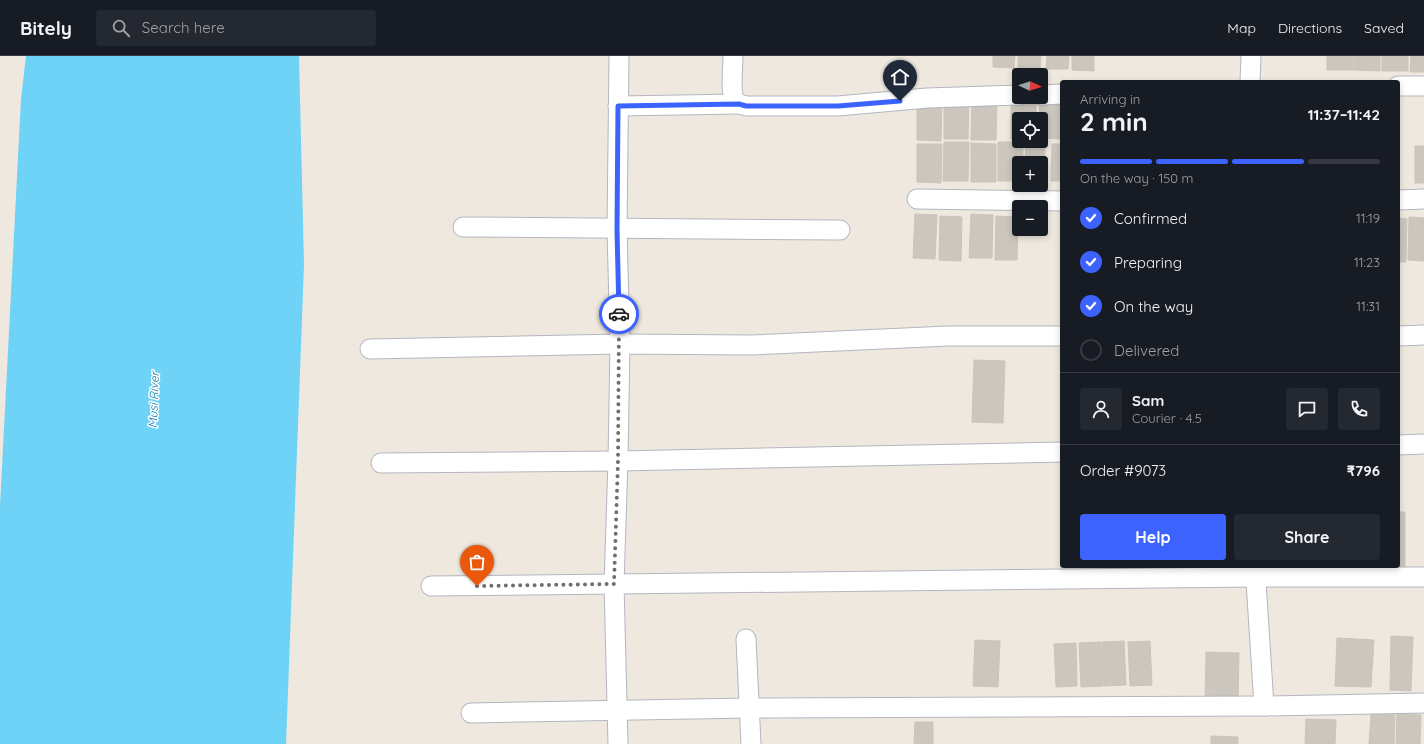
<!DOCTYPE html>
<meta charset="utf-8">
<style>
:root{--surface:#171b24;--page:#242831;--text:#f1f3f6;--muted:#9ea1a6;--line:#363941;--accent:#3d63ff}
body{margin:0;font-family:Quicksand,sans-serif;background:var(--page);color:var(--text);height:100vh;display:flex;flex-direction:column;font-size:15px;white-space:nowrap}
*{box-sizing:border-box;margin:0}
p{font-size:13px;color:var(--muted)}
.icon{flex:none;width:22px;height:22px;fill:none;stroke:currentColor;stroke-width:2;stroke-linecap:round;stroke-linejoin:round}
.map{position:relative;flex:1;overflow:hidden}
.panel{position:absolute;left:1060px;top:24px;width:340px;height:488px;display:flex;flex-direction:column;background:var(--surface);border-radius:4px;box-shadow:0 2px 6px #0003}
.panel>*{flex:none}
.needle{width:26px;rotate:93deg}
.tools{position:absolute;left:1012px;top:12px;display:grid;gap:8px}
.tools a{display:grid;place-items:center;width:36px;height:36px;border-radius:4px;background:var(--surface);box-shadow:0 2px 6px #0003;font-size:20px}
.pin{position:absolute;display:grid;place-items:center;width:34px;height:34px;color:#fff;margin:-41px -17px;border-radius:50% 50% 50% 0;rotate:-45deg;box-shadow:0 0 4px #0007}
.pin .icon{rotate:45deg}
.courier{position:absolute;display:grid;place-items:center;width:40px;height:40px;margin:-20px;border:3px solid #3d63ff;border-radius:50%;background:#fff;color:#222;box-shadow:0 1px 5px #0007}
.head em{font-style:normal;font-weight:700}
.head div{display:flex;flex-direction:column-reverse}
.head{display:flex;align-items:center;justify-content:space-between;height:68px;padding:0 20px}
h1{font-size:26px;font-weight:700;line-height:30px}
.bar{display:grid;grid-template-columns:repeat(4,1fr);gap:6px 4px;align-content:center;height:48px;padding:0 20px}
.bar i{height:5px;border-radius:3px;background:var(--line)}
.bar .selected{background:var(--accent)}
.bar p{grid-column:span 4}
.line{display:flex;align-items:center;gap:10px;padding:0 20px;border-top:1px solid var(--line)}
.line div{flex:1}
.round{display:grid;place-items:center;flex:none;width:42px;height:42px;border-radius:4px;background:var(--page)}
ol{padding:0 20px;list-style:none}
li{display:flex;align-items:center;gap:12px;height:44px}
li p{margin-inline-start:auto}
li .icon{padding:4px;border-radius:50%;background:var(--accent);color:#fff;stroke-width:4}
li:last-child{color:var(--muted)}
li i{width:22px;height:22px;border:2px solid var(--line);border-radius:50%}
.cta{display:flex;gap:8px;margin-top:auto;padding:8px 20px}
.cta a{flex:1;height:46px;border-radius:4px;background:var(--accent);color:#fff;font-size:16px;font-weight:700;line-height:46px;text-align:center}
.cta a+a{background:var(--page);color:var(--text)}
header{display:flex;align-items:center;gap:24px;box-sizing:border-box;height:56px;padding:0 20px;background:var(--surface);border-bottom:1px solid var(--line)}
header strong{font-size:19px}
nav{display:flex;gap:22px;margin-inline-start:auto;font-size:14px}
.search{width:280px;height:36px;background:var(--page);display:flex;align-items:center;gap:10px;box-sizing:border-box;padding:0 14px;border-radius:4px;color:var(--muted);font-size:15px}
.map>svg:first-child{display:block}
.water{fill:#6ed3f6}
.building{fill:#cbc6be;stroke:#cbc4b8}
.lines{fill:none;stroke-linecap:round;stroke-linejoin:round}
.street-casing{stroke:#b3b6c1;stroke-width:21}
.street{stroke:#fff;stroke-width:19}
.done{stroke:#716e6b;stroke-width:4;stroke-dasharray:0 7.2}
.route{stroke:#3d63ff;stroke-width:5}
.labels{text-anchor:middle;stroke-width:3;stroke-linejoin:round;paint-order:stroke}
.water-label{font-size:12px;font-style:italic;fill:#0572a9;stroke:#fff}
</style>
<header>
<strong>Bitely</strong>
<div class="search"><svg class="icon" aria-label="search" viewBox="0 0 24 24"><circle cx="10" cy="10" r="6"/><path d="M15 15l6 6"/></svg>Search here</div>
<nav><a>Map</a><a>Directions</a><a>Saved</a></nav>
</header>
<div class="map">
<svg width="1424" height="688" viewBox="0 0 1424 688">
<rect width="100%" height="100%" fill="#efe8df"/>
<path class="water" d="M26 0H299L304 209 286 688H0V450L21 43Z"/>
<g class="building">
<path d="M993 0H1015L1014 12 993 11Z"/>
<path d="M1018 0H1041L1040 14 1018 13Z"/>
<path d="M1047 0H1069L1068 13H1046Z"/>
<path d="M1072 0H1094V15L1072 14Z"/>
<rect x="1327" y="0" width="26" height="14"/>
<path d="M1354 0H1380V15L1354 14Z"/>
<rect x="1382" y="0" width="26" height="15"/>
<path d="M1411 0H1424V16H1410Z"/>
<path d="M1039 44H1062V83L1041 82Z"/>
<path d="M944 45H969L968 83H944Z"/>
<path d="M972 45 997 46 996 84H971Z"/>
<path d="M1011 45H1036V63H1019V83H1011Z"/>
<path d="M917 46H942L941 85 917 84Z"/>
<path d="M944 86H969L968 125H943Z"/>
<path d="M998 86H1023V107H1019V125H998Z"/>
<path d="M1026 86 1045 87 1044 124H1041V107H1025Z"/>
<path d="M971 87 996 88V126H971Z"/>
<path d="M917 88H942L941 127 917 126Z"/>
<path d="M1052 88H1062V125H1051Z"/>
<rect x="1415" y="90" width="9" height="37"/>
<path d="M915 158 937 159 935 203 913 202Z"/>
<path d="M971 158 993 159 992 202H969Z"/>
<path d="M940 160 962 161 961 205 939 204Z"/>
<path d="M996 160 1018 161 1017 204H995Z"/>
<path d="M1409 161 1424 162V205L1408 204Z"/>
<path d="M1398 162 1407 163 1406 206H1398Z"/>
<path d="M974 304 1005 305 1003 367 972 366Z"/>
<path d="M1398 456H1405V514H1365V510H1398Z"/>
<path d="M1391 580 1413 581 1411 635 1390 634Z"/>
<path d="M1337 582 1374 584 1371 631 1335 630Z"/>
<path d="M975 584 1000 585 998 631 973 630Z"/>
<path d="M1124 585 1126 629 1104 630 1102 586Z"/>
<path d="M1150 585 1152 629 1130 630 1128 586Z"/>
<path d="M1101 586 1103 630 1081 631 1079 587Z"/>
<path d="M1076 587 1077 630 1056 631 1054 588Z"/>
<path d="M1206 596 1239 597 1238 649H1205Z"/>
<path d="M1371 658 1395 659 1394 688H1369Z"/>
<path d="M1397 658 1421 659 1420 688H1396Z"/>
<path d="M1306 663 1336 664 1335 688H1305Z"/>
<path d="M915 666H933V688H914Z"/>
<path d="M1211 680 1238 681V688H1211Z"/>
</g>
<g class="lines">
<defs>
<g id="street">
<path d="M733 0C733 10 730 37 735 45 738 48 742 49 747 50H838L927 42 1019 39"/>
<path d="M1250 26 1251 0"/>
<path d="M1398 30H1424"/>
<path d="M1041 39 1062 38"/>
<path d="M618 50 739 48"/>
<path d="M917 143 1062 145"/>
<path d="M1398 144 1424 143"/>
<path d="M463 171 840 174"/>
<path d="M1398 280 1424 279"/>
<path d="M370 293 620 288 751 289 948 280H1062"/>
<path d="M1398 389 1424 388"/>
<path d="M381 407 618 405 1062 396"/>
<path d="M1255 510 1264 650"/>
<path d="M431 530 1255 521H1424"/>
<path d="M746 583 751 688"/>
<path d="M471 657 749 652 1264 650 1424 647"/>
<path d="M618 688 614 528 618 405 620 288 617 174 619 0"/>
</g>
</defs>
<use href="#street" class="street-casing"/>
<use href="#street" class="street"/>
</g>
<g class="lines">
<path class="done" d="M477 530 614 528 618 405 619 258"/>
<path class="route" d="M619 258 617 174 618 50 739 48 746 50H838L900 45"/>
</g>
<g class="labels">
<g class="water-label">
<text transform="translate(154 344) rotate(-88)" y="4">Musi River</text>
</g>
</g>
</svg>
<div class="tools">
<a><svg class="needle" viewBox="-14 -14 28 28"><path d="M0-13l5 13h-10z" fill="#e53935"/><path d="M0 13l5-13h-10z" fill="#9ea1a6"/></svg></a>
<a><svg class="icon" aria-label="locate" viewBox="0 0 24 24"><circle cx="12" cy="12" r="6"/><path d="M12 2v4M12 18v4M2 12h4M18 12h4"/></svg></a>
<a>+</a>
<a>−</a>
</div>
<div class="pin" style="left:477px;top:530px;background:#ea580c"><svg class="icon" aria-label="bag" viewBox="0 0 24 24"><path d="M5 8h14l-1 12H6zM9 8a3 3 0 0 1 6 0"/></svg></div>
<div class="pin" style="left:900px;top:45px;background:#1f2937"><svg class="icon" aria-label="home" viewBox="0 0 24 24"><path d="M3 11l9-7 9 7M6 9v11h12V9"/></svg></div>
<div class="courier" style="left:619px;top:258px"><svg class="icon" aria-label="car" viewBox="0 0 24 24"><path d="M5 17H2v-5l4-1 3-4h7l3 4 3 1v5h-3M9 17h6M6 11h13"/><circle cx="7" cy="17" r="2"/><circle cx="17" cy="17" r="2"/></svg></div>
<section class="panel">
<div class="head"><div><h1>2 min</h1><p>Arriving in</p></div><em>11:37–11:42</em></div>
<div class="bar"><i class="selected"></i><i class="selected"></i><i class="selected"></i><i></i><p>On the way · 150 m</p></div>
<ol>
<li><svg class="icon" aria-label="check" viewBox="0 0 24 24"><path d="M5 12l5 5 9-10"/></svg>Confirmed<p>11:19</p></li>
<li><svg class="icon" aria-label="check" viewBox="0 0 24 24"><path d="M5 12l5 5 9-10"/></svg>Preparing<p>11:23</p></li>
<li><svg class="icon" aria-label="check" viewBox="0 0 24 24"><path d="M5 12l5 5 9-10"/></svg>On the way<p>11:31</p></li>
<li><i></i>Delivered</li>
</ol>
<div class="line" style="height:72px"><a class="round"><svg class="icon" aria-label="person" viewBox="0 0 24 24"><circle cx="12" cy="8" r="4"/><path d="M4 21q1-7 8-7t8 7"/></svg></a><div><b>Sam</b><p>Courier · 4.5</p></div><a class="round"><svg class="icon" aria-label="chat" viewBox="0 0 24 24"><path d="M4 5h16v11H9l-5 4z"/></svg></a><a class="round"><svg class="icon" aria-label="phone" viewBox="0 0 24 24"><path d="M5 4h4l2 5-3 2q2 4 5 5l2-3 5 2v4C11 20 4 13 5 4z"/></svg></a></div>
<div class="line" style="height:52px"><div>Order #9073</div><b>₹796</b></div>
<div class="cta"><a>Help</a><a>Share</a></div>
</section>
</div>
